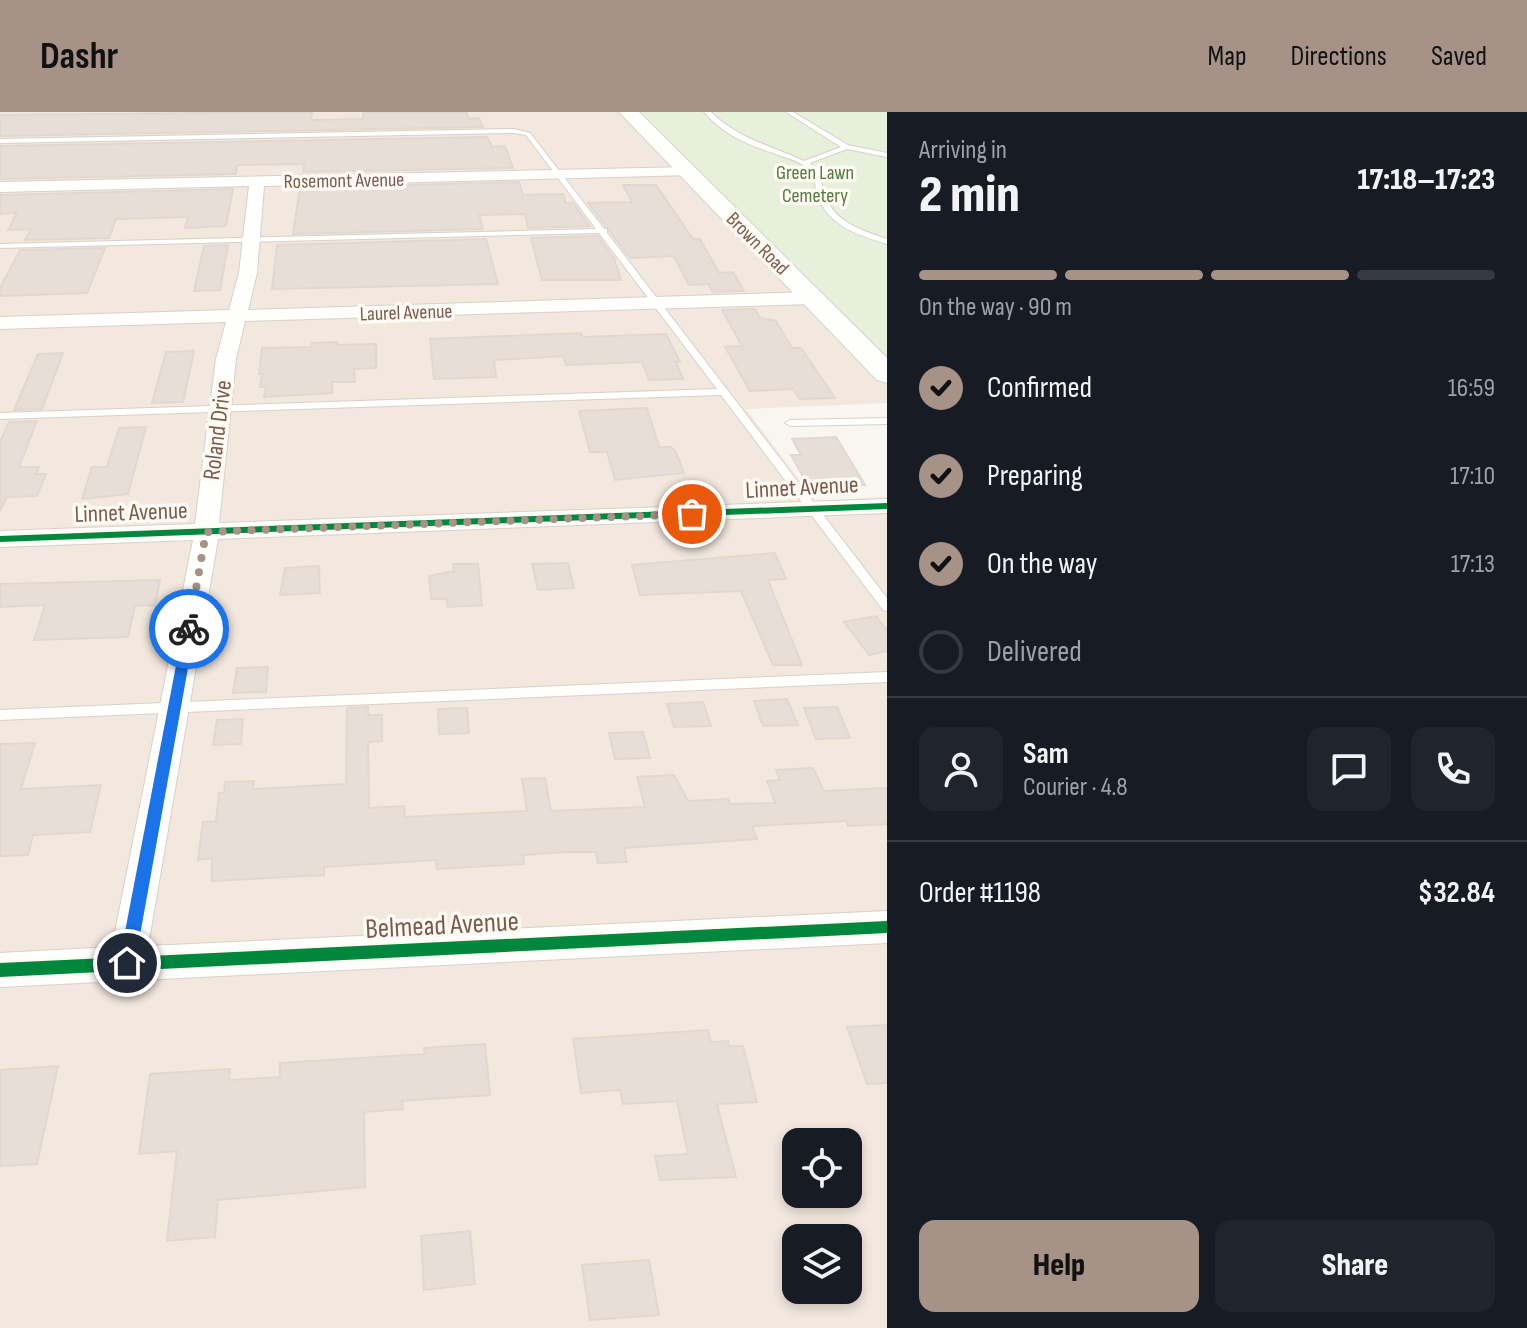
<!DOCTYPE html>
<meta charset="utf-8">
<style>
:root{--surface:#171b24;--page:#20242c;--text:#f1f3f6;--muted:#9ea1a6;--line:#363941;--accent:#a69286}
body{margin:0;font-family:"Sofia Sans Condensed",sans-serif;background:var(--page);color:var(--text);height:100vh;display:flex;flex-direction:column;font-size:30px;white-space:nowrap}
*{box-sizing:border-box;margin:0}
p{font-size:26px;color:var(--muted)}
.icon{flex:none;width:44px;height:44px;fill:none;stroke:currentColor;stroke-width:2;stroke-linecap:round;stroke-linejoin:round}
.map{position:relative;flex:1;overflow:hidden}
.details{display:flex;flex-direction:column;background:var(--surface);width:640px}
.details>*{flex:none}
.tools{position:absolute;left:782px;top:1016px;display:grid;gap:16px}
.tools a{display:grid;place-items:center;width:80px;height:80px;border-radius:16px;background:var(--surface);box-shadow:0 4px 12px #0003;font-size:40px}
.pin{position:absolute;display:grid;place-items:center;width:68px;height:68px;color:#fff;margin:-34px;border:4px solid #fff;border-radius:50%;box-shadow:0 2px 8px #0007}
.courier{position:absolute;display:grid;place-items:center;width:80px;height:80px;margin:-40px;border:6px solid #1a73e8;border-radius:50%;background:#fff;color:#222;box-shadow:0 2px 10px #0007}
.summary em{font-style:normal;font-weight:800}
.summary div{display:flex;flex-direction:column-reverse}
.summary{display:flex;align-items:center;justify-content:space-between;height:136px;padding:0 32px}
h1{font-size:52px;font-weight:800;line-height:60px}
.bar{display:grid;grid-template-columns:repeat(4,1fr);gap:12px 8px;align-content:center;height:96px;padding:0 32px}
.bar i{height:10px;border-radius:6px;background:var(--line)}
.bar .selected{background:var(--accent)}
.bar p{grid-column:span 4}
.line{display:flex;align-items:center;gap:20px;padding:0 32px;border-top:2px solid var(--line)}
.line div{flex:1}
.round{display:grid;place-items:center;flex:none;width:84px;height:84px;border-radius:16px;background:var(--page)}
ol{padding:0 32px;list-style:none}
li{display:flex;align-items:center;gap:24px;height:88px}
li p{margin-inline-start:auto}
li .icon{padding:8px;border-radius:50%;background:var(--accent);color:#111;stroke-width:4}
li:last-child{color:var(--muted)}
li i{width:44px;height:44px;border:4px solid var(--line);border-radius:50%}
.action{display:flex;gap:16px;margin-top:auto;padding:16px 32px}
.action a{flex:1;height:92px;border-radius:16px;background:var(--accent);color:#111;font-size:32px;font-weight:800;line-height:92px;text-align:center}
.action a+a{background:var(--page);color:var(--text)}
header{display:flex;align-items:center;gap:48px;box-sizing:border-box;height:112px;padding:0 40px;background:var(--accent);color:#111}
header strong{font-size:38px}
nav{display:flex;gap:44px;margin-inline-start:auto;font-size:28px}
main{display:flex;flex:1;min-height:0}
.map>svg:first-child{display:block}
.residential{fill:#f2e8de;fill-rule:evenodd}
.green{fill:#e7f0db}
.building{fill:#e6ded7;stroke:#e2d8d2;stroke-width:2}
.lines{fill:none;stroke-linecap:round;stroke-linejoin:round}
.lane-casing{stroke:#d7d1cb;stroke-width:2}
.street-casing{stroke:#d7d1cb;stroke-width:2}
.secondary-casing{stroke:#d9d2cb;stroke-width:2}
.lane{fill:#fefefd;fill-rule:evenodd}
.street{fill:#fefefd;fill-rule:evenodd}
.secondary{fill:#fefefd;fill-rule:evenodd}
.cycleway-casing{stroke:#fffaf3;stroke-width:5}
.cycleway{fill:#00873e;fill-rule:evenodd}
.route{fill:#1a73e8}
.done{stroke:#a69286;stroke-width:8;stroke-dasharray:0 14.4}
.labels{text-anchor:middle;stroke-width:7;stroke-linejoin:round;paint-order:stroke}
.far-park-label{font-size:20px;fill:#537a41;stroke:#fffaf3}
.far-street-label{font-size:20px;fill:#7a5c4d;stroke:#fffaf3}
.street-label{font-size:24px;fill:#7a5c4d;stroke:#fffaf3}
.near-street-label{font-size:28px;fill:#7a5c4d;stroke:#fffaf3}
</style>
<header>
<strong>Dashr</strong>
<nav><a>Map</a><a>Directions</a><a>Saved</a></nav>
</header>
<main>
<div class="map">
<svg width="887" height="1216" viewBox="0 0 887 1216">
<rect width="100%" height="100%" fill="#f9f5f0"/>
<path class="residential" d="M0 0H636L887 250V291L746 297 815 389 887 385V1216H0ZM796 1030H848V1082H796ZM796 1126H848V1178H796Z"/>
<path class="green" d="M637 0H887V250Z"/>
<g class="building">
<path d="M312 0 311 8 363 7V0H466L469 7 479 6 483 15 0 24V3Z"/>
<path d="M487 25 492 35 505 34 513 56 303 60 304 52 242 53 237 54 236 62 0 67V34Z"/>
<path d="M519 70 523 83 563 82 566 91H573L590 114 528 116 525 102 479 103 483 117 293 122 300 76Z"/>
<path d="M623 73H656L693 127H700L719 161 733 160 744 179 713 180 708 172 689 173 674 144 630 146 588 91 632 90Z"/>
<path d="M233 77 226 114 185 116 188 105 116 107 109 126 25 128 31 117 8 118 17 101 0 102V83Z"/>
<path d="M598 124 614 146 621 168H542L531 126Z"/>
<path d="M486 127 498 172 272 177 277 133Z"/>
<path d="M228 133 220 178 194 179 204 134Z"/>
<path d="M105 136 87 181 0 184V176L20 138Z"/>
<path d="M755 197 760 206 776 209 792 236H801L835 286 800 287 793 277 750 279 725 235 742 234 722 198Z"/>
<path d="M581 221 583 225 666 222 680 250H676L683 267 649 268 642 250 566 253 563 244 494 248 496 265 434 267 430 227Z"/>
<path d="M337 230V233L376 232V256L354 257 355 270H332V281L264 285 266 275H260L262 262H259L262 236 311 235 312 231Z"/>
<path d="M194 239 183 290 152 291 166 240Z"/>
<path d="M63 241 42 297 14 298 38 242Z"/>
<path d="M647 296 659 335H671L676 340 684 361 615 368 607 340H590L579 299Z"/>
<path d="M37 309 19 355H39L36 362H46L37 384 7 385 0 399V330L9 310Z"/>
<path d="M146 315 128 382 82 387 92 355H107L119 316Z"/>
<path d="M836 325 865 373 815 375 807 372 791 343H801L792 327Z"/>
<path d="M775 441 786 467 768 468 802 553H773L741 479 640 483 632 453Z"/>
<path d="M568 451 574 476 538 478 532 452Z"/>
<path d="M453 452H478L482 493 448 495 446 487H431L429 464 454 459Z"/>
<path d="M319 454 320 481 280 483 285 456Z"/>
<path d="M160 468 155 493 135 494 128 525 34 528 45 493 0 495V472Z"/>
<path d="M876 504 887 518V539L869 543 844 510Z"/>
<path d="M268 555 266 580 233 581 237 556Z"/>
<path d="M787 587 798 613 763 614 754 589Z"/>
<path d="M703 590 711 614 674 615 667 592Z"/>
<path d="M368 595V603H382V629L368 630 369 696 404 694 405 705 527 699 522 667 545 666 551 699 645 695 637 665 674 663 688 689 728 687 730 692 775 691 767 669 780 668 776 658 813 656 824 679 887 676V712L848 714 846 709 752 714 757 727 624 736 627 750 598 751 596 740H566L523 743 524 752 437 757 436 748 324 755V763L212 769V746L198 748 203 710 216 709 219 681H224L225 670 254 669 253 677 346 672 347 596Z"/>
<path d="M837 595 850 626 816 627 804 596Z"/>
<path d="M467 596 469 621 439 622 438 597Z"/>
<path d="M243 607 241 632 213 633 217 608Z"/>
<path d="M643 620 650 646 615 647 609 621Z"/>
<path d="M35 631 21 677 101 673 90 720 33 723 28 743 0 744V632Z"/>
<path d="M887 913V971L867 972 847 915Z"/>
<path d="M708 918 711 930 728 929 729 934H743L757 990 717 992 736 1065 660 1068 655 1044 688 1042 677 989 623 992 620 978 581 981 573 927Z"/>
<path d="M485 932 490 983 402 989 403 997 364 1000 365 1075 218 1088 215 1125 167 1129 177 1039 139 1042 150 962 230 957 229 968 280 965V951L425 942 424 936Z"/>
<path d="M58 954 37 1052 0 1054V958Z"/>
<path d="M470 1119 475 1172 424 1178 421 1124Z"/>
<path d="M649 1148 659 1203 590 1208 582 1153Z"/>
</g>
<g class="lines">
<defs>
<g id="lane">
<path d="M704 0H711C738 27 770 33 804 49L841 35 786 0H793L848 33 887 41V45L847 37 810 51C820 61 821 72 826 85 835 111 864 119 887 127V132C860 124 828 114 818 84 815 75 815 63 807 56 798 48 783 45 773 41 746 32 723 22 704 0Z"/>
<path d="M514 17 530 21 604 117H607V121L887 486V499L883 498 721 283 0 307V301L717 277 599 121 0 136V132L596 117 526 23 514 21 0 31V27Z"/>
<path d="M887 306V312L790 314 785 311 790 308Z"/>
<path d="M887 560V570L0 608V598Z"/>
</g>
<path id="street" d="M688 55 693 57V63L264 74 257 161 248 198 812 180 821 186 812 192 245 209 236 247 219 411 887 387V401L218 427 148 834 887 799V831L0 875V841L112 835 193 428 0 435V419L195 412 216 247 226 210 0 217V205L229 198 239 161 249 74 0 80V70Z"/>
<path id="secondary" d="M619 0H639L887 246V271L877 268Z"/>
</defs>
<use href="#lane" class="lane-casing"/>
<use href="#street" class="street-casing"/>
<use href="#secondary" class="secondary-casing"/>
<use href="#lane" class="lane"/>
<use href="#street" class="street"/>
<use href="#secondary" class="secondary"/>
<defs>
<g id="cycleway">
<path d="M887 391V397L0 430V424Z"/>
<path d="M887 809V821L0 865V851Z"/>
</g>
</defs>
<use href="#cycleway" class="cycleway-casing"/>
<use href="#cycleway" class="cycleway"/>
</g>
<path class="route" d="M189 513 195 517 135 851 127 858 119 851 183 517Z"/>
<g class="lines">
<path class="done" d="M189 517 206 420 692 402"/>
</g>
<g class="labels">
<g class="far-park-label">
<text x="815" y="67">Green Lawn<tspan x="815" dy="23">Cemetery</tspan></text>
</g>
<g class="far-street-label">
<text transform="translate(344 68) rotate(-1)" y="7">Rosemont Avenue</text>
<text transform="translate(758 131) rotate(45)" y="7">Brown Road</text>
<text transform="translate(406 200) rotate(-2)" y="7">Laurel Avenue</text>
</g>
<g class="street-label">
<text transform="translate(217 318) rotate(-83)" y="8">Roland Drive</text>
<text transform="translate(802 375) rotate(-3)" y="8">Linnet Avenue</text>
<text transform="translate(131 400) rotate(-2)" y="8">Linnet Avenue</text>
</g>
<g class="near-street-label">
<text transform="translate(442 812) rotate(-3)" y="10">Belmead Avenue</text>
</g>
</g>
</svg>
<div class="tools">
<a><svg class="icon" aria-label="locate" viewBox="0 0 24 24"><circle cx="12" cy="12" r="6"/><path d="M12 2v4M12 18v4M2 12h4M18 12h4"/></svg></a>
<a><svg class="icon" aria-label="layers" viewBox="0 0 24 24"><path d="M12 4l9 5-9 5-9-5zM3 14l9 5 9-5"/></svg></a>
</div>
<div class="pin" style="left:692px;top:402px;background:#ea580c"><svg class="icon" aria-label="bag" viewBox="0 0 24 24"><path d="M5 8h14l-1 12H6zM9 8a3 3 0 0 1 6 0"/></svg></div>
<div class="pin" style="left:127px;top:851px;background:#1f2937"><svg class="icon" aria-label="home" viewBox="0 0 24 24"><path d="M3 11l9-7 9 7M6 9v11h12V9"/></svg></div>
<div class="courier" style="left:189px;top:517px"><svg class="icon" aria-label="bike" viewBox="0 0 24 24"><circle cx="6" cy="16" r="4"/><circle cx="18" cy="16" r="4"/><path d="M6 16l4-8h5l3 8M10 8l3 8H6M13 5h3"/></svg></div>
</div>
<section class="details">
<div class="summary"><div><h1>2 min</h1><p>Arriving in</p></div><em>17:18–17:23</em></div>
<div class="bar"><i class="selected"></i><i class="selected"></i><i class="selected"></i><i></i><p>On the way · 90 m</p></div>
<ol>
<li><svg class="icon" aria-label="check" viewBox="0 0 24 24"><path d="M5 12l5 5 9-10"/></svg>Confirmed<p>16:59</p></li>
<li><svg class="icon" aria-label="check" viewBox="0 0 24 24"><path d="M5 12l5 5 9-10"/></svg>Preparing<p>17:10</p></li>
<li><svg class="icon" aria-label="check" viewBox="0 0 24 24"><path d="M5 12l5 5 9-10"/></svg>On the way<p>17:13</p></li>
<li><i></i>Delivered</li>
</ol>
<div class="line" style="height:144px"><a class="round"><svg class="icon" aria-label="person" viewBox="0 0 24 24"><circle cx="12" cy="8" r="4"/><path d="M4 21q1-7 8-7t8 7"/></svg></a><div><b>Sam</b><p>Courier · 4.8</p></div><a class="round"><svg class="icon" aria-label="chat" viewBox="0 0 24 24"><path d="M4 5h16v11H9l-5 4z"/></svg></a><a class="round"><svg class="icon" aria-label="phone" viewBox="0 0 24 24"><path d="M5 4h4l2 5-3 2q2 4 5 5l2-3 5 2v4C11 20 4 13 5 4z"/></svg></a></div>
<div class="line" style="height:104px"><div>Order #1198</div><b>$32.84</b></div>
<div class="action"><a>Help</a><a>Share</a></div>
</section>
</main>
